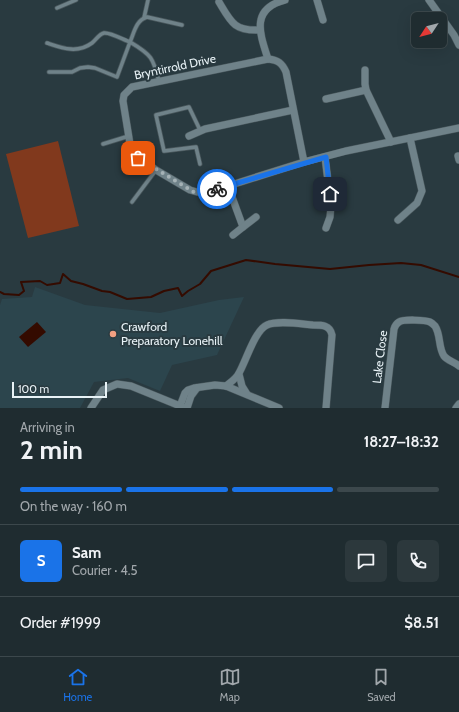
<!DOCTYPE html>
<meta charset="utf-8">
<style>
:root{--surface:#1f2c30;--page:#2c383c;--text:#f1f3f6;--muted:#a1a7ab;--line:#3c484c;--accent:#1a73e8}
body{margin:0;font-family:Cabin,sans-serif;background:var(--page);color:var(--text);height:100vh;display:flex;flex-direction:column;font-size:15px;white-space:nowrap}
*{box-sizing:border-box;margin:0}
p{font-size:13px;color:var(--muted)}
.icon{flex:none;width:22px;height:22px;fill:none;stroke:currentColor;stroke-width:2;stroke-linecap:round;stroke-linejoin:round}
.map{position:relative;height:408px;overflow:hidden}
.side{display:flex;flex-direction:column;background:var(--surface);flex:1}
.side>*{flex:none}
.needle{width:26px;rotate:234deg}
.controls{position:absolute;left:411px;top:12px;display:grid;gap:8px}
.controls a{display:grid;place-items:center;width:36px;height:36px;border-radius:6px;background:var(--surface);box-shadow:0 4px 16px #0002,0 0 0 1px var(--line);font-size:20px}
.scale{position:absolute;left:12px;bottom:10px;width:95px;box-sizing:border-box;padding-left:4px;border:2px solid #e8f2f6;border-top:0;font-size:11px;line-height:14px;white-space:nowrap;color:#e8f2f6;-webkit-text-stroke:3px #293a40;paint-order:stroke}
.pin{position:absolute;display:grid;place-items:center;width:34px;height:34px;color:#fff;margin:-17px;border-radius:8px;box-shadow:0 2px 6px #0006}
.courier{position:absolute;display:grid;place-items:center;width:40px;height:40px;margin:-20px;border:3px solid #1a73e8;border-radius:50%;background:#fff;color:#222;box-shadow:0 1px 5px #0007}
.overview em{font-style:normal;font-weight:800}
.overview div{display:flex;flex-direction:column-reverse}
.overview{display:flex;align-items:center;justify-content:space-between;height:68px;padding:0 20px}
h1{font-size:26px;font-weight:800;line-height:30px}
.bar{display:grid;grid-template-columns:repeat(4,1fr);gap:6px 4px;align-content:center;height:48px;padding:0 20px}
.bar i{height:5px;border-radius:3px;background:var(--line)}
.bar .active{background:var(--accent)}
.bar p{grid-column:span 4}
.line{display:flex;align-items:center;gap:10px;padding:0 20px;border-top:1px solid var(--line)}
.line div{flex:1}
.round{display:grid;place-items:center;flex:none;width:42px;height:42px;border-radius:6px;background:var(--page)}
.tabs{display:flex;justify-content:space-around;align-items:center;height:56px;border-top:1px solid var(--line);background:var(--surface);font-size:11px;color:var(--muted)}
.tabs a{display:grid;justify-items:center;gap:2px}
.tabs .active{color:var(--accent)}
.map>svg:first-child{display:block}
.built{fill:#2c454d}
.green{fill:#81391d}
.water{fill:#340b00}
.lines{fill:none;stroke-linecap:round;stroke-linejoin:round}
.stream{stroke:#340b00;stroke-width:2}
.lane-casing{stroke:#49575c;stroke-width:5}
.street-casing{stroke:#49575c;stroke-width:8}
.lane{stroke:#6f8289;stroke-width:3.5}
.street{stroke:#6f8289;stroke-width:7}
.done{stroke:#a5b2b6;stroke-width:4;stroke-dasharray:0 7.2}
.route{stroke:#1a73e8;stroke-width:5}
.poi-dot{fill:#f3a082;stroke:#293a40;stroke-width:1.5}
.labels{text-anchor:middle;stroke-width:4;stroke-linejoin:round;paint-order:stroke}
.street-label{font-size:12px;fill:#e8f2f6;stroke:#293a40}
.poi-label{font-size:12px;fill:#e8f2f6;stroke:#293a40;text-anchor:start}
</style>
<div class="map">
<svg width="459" height="408" viewBox="0 0 459 408">
<rect width="100%" height="100%" fill="#293a40"/>
<path class="built" d="M35 287 85 305 160 313 219 300 244 297 217 355 172 365 160 391 128 378 94 382 80 408H0V305L2 299 32 297Z"/>
<path class="green" d="M58 141 79 226 28 238 6 154Z"/>
<path class="water" d="M37 322 46 332 28 347 19 337Z"/>
<g class="lines">
<path class="stream" d="M0 292 4 294 19 295 24 291 21 282 40 281 47 285 60 283 63 274 71 281 83 284 102 291 110 292 127 299 151 297 164 291 178 288 182 296 188 291 200 284 211 271 246 260 275 264 330 269 369 265 401 263 421 265 459 277"/>
<defs>
<g id="lane">
<path d="M57 8 76 0"/>
<path d="M144 18 148 0"/>
<path d="M47 43C62 48 77 54 92 43 96 40 99 34 104 33 110 32 124 40 130 42L117 77 95 68 88 67 80 68 72 72H49"/>
<path d="M159 81C153 58 152 55 130 42 134 33 136 20 147 17L182 25"/>
<path d="M103 144 129 136"/>
<path d="M200 164 196 147 164 151 156 115 189 107 200 130"/>
<path d="M132 202 156 170"/>
</g>
<g id="street">
<path d="M317 0 323 20"/>
<path d="M429 0 454 35 459 45"/>
<path d="M219 2C231 22 234 31 259 30"/>
<path d="M268 59C260 34 250 9 285 0"/>
<path d="M365 70V84L366 90 391 142"/>
<path d="M326 99 366 90"/>
<path d="M189 136 205 129 293 110"/>
<path d="M458 156 459 160"/>
<path d="M325 157 331 206 330 217 326 228"/>
<path d="M304 162 286 72C282 63 278 60 268 59L132 87 124 95 123 101 130 144 135 154 156 170 190 190 197 192H205L228 186 304 162 346 151 459 128"/>
<path d="M228 186 243 227 233 235"/>
<path d="M398 220 417 203 422 191 410 138"/>
<path d="M243 227 256 217"/>
<path d="M239 374 242 386 247 394"/>
<path d="M226 386C231 382 237 378 239 373 246 361 255 330 267 325 278 320 301 324 313 325 322 325 330 325 332 335L326 408"/>
<path d="M180 406 185 393 188 390 194 388 215 385 226 386 279 408"/>
<path d="M91 408 103 390 117 384 131 386 185 408"/>
<path d="M187 408 191 396 197 388"/>
<path d="M385 408 394 329C395 326 397 323 399 322 403 319 426 320 430 322 432 323 434 325 435 326 441 335 438 347 444 356 448 361 455 362 459 366"/>
<path d="M456 408 459 404"/>
</g>
</defs>
<use href="#lane" class="lane-casing"/>
<use href="#street" class="street-casing"/>
<use href="#lane" class="lane"/>
<use href="#street" class="street"/>
</g>
<g class="lines">
<path class="done" d="M138 158 194 192H205L217 189"/>
<path class="route" d="M217 189 326 157 330 194"/>
</g>
<circle class="poi-dot" cx="113" cy="334" r="4"/>
<g class="labels">
<g class="street-label">
<text transform="translate(175 67) rotate(-12)" y="4">Bryntirrold Drive</text>
<text transform="translate(380 357) rotate(-83)" y="4">Lake Close</text>
</g>
<g class="poi-label">
<text x="121" y="331">Crawford<tspan x="121" dy="14">Preparatory Lonehill</tspan></text>
</g>
</g>
</svg>
<div class="controls">
<a><svg class="needle" viewBox="-14 -14 28 28"><path d="M0-13l5 13h-10z" fill="#e53935"/><path d="M0 13l5-13h-10z" fill="#a1a7ab"/></svg></a>
</div>
<div class="scale">100 m</div>
<div class="pin" style="left:138px;top:158px;background:#ea580c"><svg class="icon" aria-label="bag" viewBox="0 0 24 24"><path d="M5 8h14l-1 12H6zM9 8a3 3 0 0 1 6 0"/></svg></div>
<div class="pin" style="left:330px;top:194px;background:#1f2937"><svg class="icon" aria-label="home" viewBox="0 0 24 24"><path d="M3 11l9-7 9 7M6 9v11h12V9"/></svg></div>
<div class="courier" style="left:217px;top:189px"><svg class="icon" aria-label="bike" viewBox="0 0 24 24"><circle cx="6" cy="16" r="4"/><circle cx="18" cy="16" r="4"/><path d="M6 16l4-8h5l3 8M10 8l3 8H6M13 5h3"/></svg></div>
</div>
<section class="side">
<div class="overview"><div><h1>2 min</h1><p>Arriving in</p></div><em>18:27–18:32</em></div>
<div class="bar"><i class="active"></i><i class="active"></i><i class="active"></i><i></i><p>On the way · 160 m</p></div>
<div class="line" style="height:72px"><b class="round" style="background:var(--accent);color:#fff">S</b><div><b>Sam</b><p>Courier · 4.5</p></div><a class="round"><svg class="icon" aria-label="chat" viewBox="0 0 24 24"><path d="M4 5h16v11H9l-5 4z"/></svg></a><a class="round"><svg class="icon" aria-label="phone" viewBox="0 0 24 24"><path d="M5 4h4l2 5-3 2q2 4 5 5l2-3 5 2v4C11 20 4 13 5 4z"/></svg></a></div>
<div class="line" style="height:52px"><div>Order #1999</div><b>$8.51</b></div>
</section>
<nav class="tabs">
<a class="active"><svg class="icon" aria-label="home" viewBox="0 0 24 24"><path d="M3 11l9-7 9 7M6 9v11h12V9"/></svg>Home</a>
<a><svg class="icon" aria-label="map" viewBox="0 0 24 24"><path d="M3 6l6-2 6 2 6-2v14l-6 2-6-2-6 2zM9 4v14M15 6v14"/></svg>Map</a>
<a><svg class="icon" aria-label="saved" viewBox="0 0 24 24"><path d="M7 4h10v16l-5-4-5 4z"/></svg>Saved</a>
</nav>
